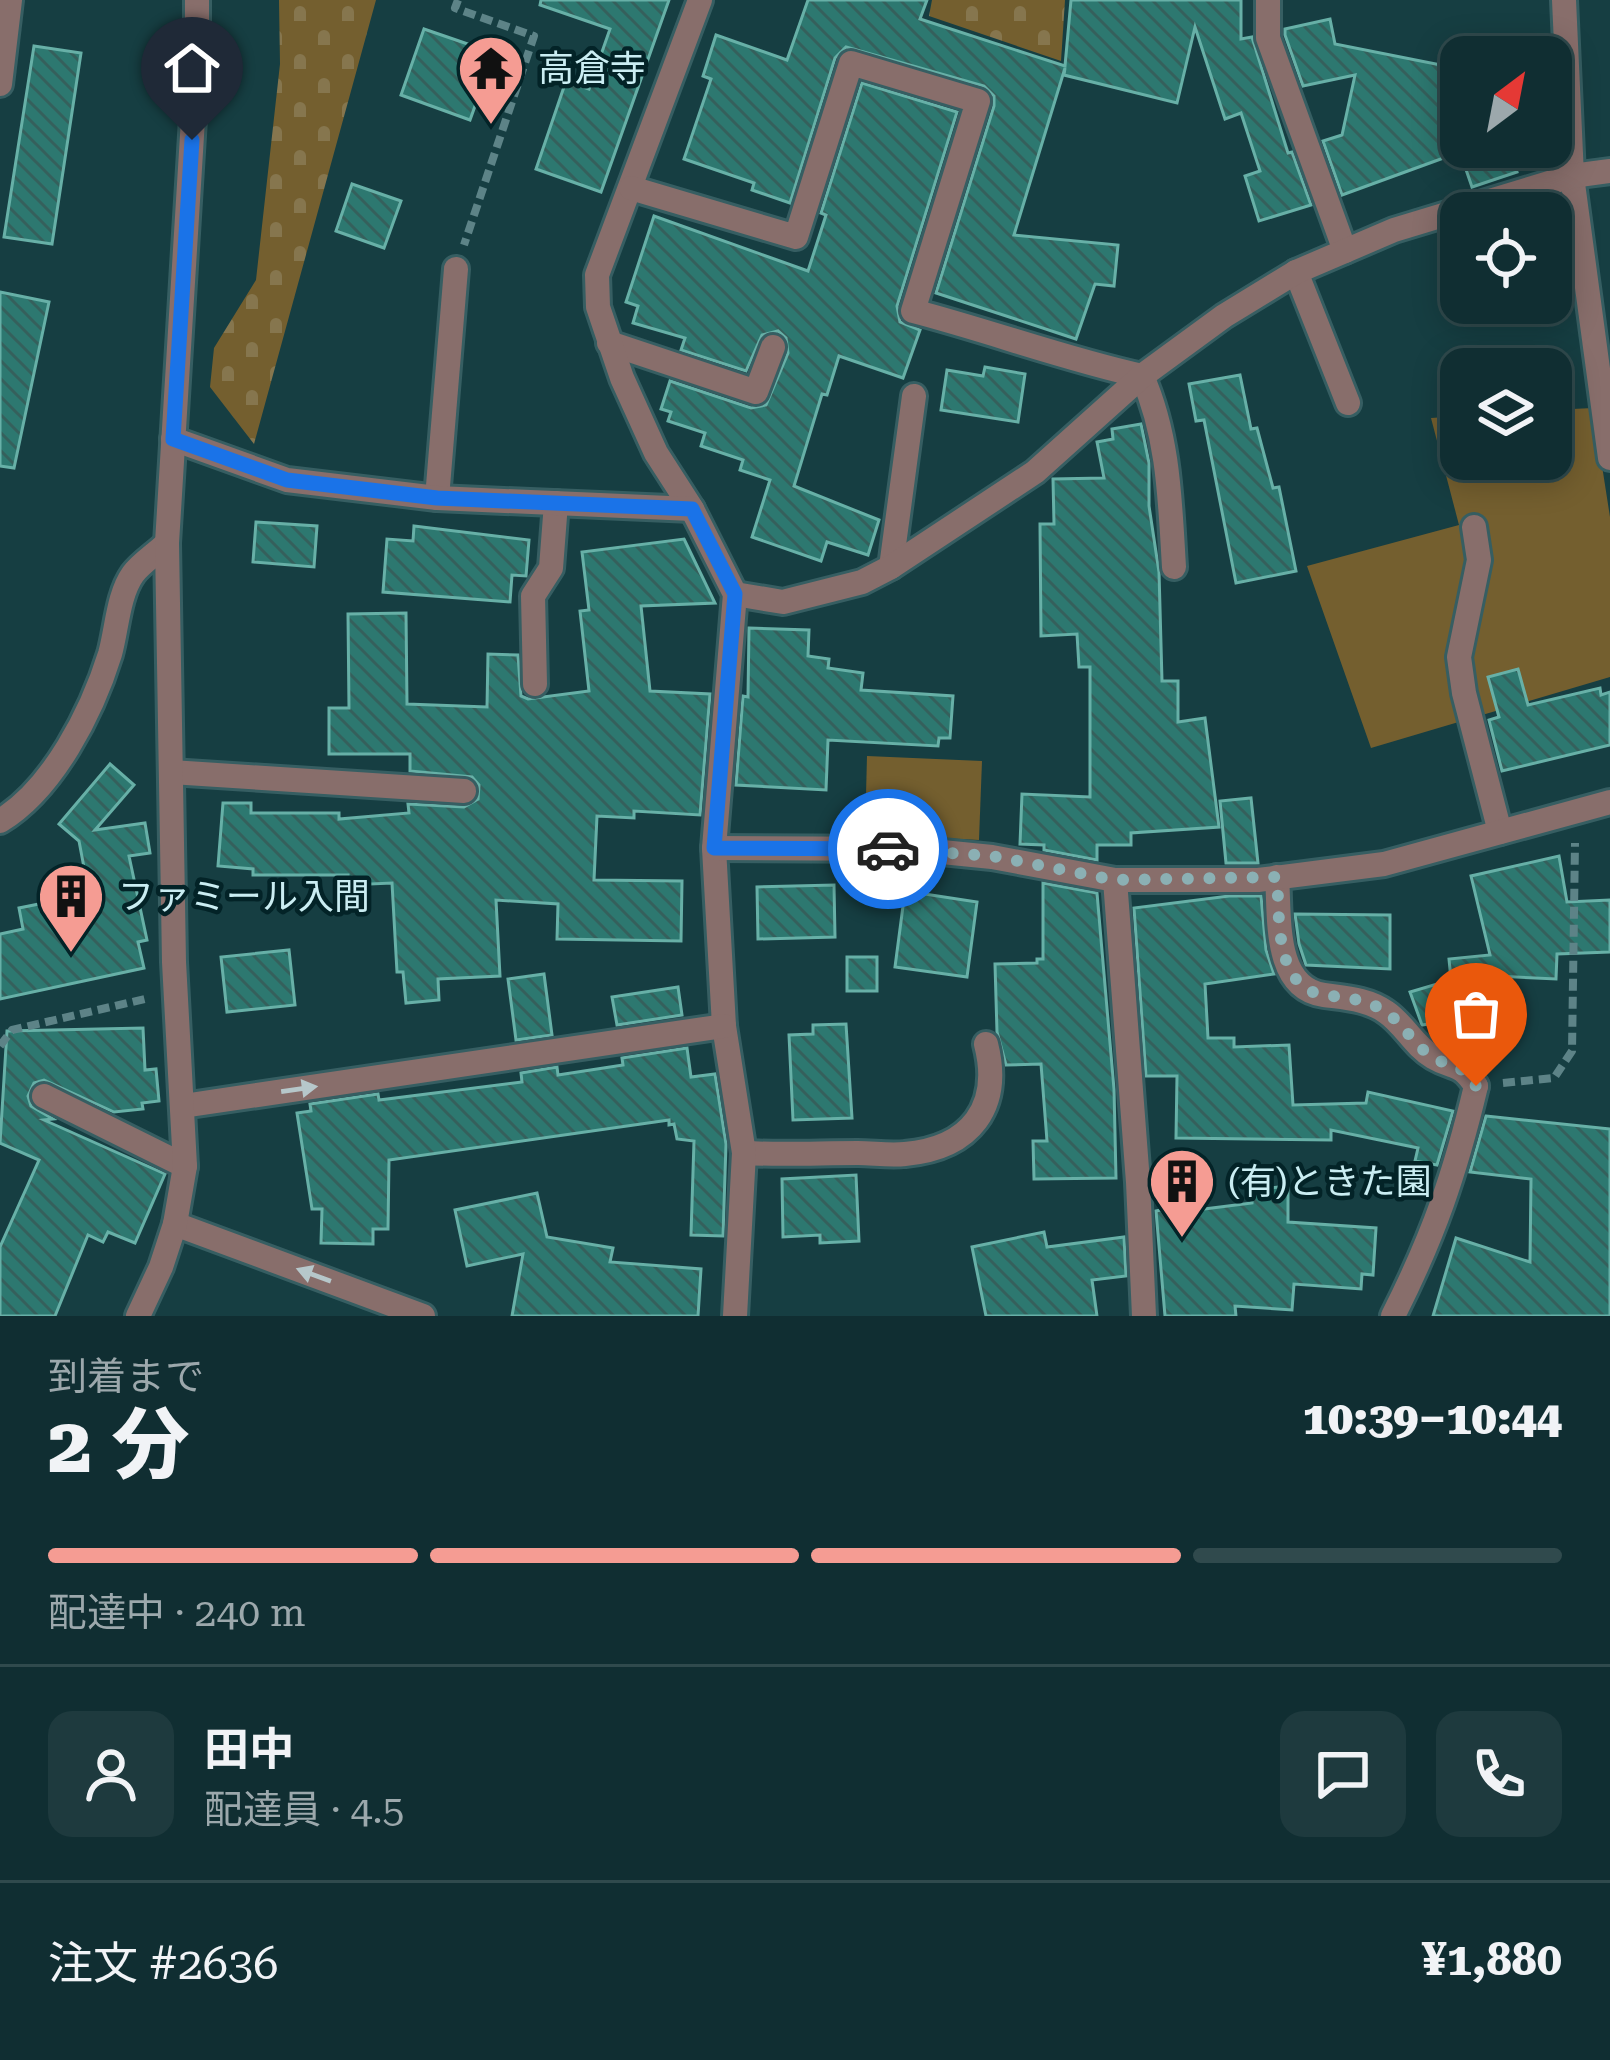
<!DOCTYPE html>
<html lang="ja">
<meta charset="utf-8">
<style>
:root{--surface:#102e32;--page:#1e3a3e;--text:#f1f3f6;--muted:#9ca8ac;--line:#304a4d;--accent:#f59c93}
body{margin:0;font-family:"Roboto Serif","Noto Sans JP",serif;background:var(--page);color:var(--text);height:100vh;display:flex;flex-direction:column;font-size:45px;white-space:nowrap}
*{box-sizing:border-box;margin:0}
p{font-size:39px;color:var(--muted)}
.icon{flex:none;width:66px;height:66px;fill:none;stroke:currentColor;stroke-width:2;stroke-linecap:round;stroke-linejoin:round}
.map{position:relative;height:1316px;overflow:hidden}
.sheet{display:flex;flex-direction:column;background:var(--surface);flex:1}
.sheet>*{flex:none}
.needle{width:78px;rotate:32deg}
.fabs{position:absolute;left:1440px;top:36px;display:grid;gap:24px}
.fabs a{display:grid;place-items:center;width:132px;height:132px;border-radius:24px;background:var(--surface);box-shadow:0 6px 30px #0003,0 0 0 3px var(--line);font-size:60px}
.pin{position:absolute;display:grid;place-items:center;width:102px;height:102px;color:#fff;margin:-123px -51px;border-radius:50% 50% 50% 0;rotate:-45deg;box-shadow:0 0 12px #0007}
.pin .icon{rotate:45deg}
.courier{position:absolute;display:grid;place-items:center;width:120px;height:120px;margin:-60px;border:9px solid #1a73e8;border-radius:50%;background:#fff;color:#222;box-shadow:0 3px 15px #0007}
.summary em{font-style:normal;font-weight:800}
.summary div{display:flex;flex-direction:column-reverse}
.summary{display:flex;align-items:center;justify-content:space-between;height:204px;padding:0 48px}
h1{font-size:78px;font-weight:800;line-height:90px}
.bar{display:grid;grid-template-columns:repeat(4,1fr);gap:18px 12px;align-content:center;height:144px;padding:0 48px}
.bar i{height:15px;border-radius:9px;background:var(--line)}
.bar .selected{background:var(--accent)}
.bar p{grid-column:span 4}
.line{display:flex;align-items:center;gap:30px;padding:0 48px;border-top:3px solid var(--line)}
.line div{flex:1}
.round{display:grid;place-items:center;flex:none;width:126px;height:126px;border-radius:24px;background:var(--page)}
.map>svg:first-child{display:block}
.cemetery{fill:url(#cemetery-stones)}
.garden{fill:#745f2f}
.building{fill:url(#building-back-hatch);stroke:#67b0a7;stroke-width:3}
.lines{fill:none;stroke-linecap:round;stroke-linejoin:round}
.service-casing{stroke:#365e62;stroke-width:30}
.minor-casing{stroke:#365e62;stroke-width:30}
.tertiary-casing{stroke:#365e62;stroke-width:30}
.path{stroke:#5d8387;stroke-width:8;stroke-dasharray:12 6;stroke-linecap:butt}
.service{stroke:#886e6b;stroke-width:24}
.minor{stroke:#886e6b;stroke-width:24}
.tertiary{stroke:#886e6b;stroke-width:24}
.oneway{fill:#b6c7ca}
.done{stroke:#8bb0b4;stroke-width:12;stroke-dasharray:0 21.6}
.route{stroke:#1a73e8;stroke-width:15}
.labels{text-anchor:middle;stroke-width:9;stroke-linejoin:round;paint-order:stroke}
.poi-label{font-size:36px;fill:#caedf2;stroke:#032327;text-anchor:start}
</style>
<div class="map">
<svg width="1610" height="1316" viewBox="0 0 1610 1316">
<defs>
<pattern id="cemetery-stones" width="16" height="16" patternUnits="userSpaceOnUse" patternTransform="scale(3)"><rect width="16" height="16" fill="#745f2f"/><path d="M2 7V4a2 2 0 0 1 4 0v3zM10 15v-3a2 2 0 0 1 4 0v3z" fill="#86764e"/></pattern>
<pattern id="building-back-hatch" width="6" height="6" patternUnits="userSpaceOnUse" patternTransform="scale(3)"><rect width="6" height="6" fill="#2d7870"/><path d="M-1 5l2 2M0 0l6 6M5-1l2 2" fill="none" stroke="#35605c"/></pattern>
</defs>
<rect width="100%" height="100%" fill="#163e42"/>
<g class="cemetery">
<path d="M279 0H376L254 444 210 387 214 348 256 280 280 64Z"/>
<path d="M932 0H1065L1061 61 929 16Z"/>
</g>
<g class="garden">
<path d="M1593 408 1610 517V677L1371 748 1307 566 1459 525 1431 418 1461 416V459H1551V410Z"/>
<path d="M867 756 982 761 979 840 865 834Z"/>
</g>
<g class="building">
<path d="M541 0H669L601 192 536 169 566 81 589 89 610 29 540 5Z"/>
<path d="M808 0H927L920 19 1065 66 1071 0H1241V39L1252 37 1288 153 1292 152 1311 205 1259 221 1245 176 1260 171 1241 113 1225 119 1195 27 1177 103 1064 75 1065 68 1014 235 1118 245 1114 286 1095 284 1076 339 936 293 994 106V96L984 86 846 47 835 58 790 203 752 190 754 183 684 159 711 79 703 76 716 35 787 60Z"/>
<path d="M1330 19 1335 44 1461 69V147H1509L1517 172 1472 187 1460 152 1342 195 1323 141 1342 135 1355 75 1303 86 1285 35V29Z"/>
<path d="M424 29 494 53 470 120 401 95Z"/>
<path d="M34 46 81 53 52 244 4 237Z"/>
<path d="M862 83 957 112 897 306 900 322 920 330 903 378 839 356 827 395 822 394 794 486 879 520 868 555 827 542 821 561 752 537 770 480 740 470 743 460 701 446 705 433 668 421 671 412 661 409 670 381 751 408 766 405 788 353 786 338 778 331 762 335 746 371 681 350 685 338 633 323 638 306 626 302 654 216 808 271 826 215 821 213Z"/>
<path d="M352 184 401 201 384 248 336 231Z"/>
<path d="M0 292 49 302 14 468 0 466Z"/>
<path d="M985 367 1025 374 1018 422 941 410 947 370 983 376Z"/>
<path d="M1240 375 1251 429 1257 428 1273 488 1279 487 1296 571 1236 583 1204 420 1196 421 1189 384Z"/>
<path d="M1141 424 1149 463V506L1159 572 1162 681H1178V722L1205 718 1219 827 1131 833V845H1097V860L1044 850V845L1020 844 1022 794 1090 797V667H1079L1077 634 1041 636 1040 524H1054L1053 479 1104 478 1097 442 1113 439 1112 429Z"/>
<path d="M256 522 317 526 314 567 253 562Z"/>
<path d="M414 526 529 540 526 576 512 575 510 602 383 592 387 539 413 541Z"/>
<path d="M684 539 715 603 641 606 650 691 710 694 700 815 634 811V818L597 816 594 880 682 881 681 941 557 939 558 904 496 900 500 976 438 979 439 1000 406 1003 403 972H397L392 883 348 885V875H253V869L218 866 223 803H251V813H339V819L409 813 408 804 464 807 478 799 479 785 472 777 410 771V754H329V708H349L348 614 406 613 407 704 487 707 488 654 518 655 521 696 528 699 589 691 580 611 589 610 582 552Z"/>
<path d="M749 628 809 630 808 656 829 659 828 668 863 673 861 690 953 696 950 738H939L938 746 828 740 826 790 736 785 743 696 748 697Z"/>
<path d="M1518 669 1528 705 1600 688 1601 695 1610 692V745L1502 771 1489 720 1499 717 1488 677Z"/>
<path d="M110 764 134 785 95 830 145 823 150 853 129 856 147 940 138 942 144 968 0 999V934L23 929 19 908 89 894 79 841 59 824Z"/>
<path d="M1251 798 1258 863H1226L1220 801Z"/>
<path d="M1559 856 1567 902 1610 900V952L1557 954 1556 979 1496 976 1497 992 1489 993 1492 1014 1422 1025 1410 992 1451 980 1449 959 1490 955 1471 876Z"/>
<path d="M1043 883 1097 893 1114 1089 1116 1178 1034 1179 1033 1141H1047L1041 1064 1006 1065 997 1032 995 964 1037 963V959H1043Z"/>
<path d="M834 885 835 937 758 939 757 887Z"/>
<path d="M905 891 977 902 967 977 895 967Z"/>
<path d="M1229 896H1261L1266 950 1274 974 1205 984 1208 1038H1234V1047L1289 1045 1293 1105 1366 1103 1368 1092 1453 1111 1437 1165 1415 1161 1418 1148 1331 1130V1140L1176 1138 1177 1076H1146L1134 908Z"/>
<path d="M1295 914 1390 915V969L1306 965 1299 944Z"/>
<path d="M289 950 295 1005 227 1012 221 957Z"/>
<rect x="847" y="957" width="30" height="34"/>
<path d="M544 974 552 1035 516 1040 508 979Z"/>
<path d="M678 987 682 1015 617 1025 612 997Z"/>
<path d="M846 1024 852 1118 793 1120 789 1035 813 1034V1025Z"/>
<path d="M143 1028 145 1070 156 1069 159 1101 142 1103 143 1109 114 1112 44 1080 34 1083 28 1096 31 1106 53 1119 44 1120 165 1174 135 1243 108 1232 103 1242 88 1235 55 1316H0V1247L39 1160 0 1143 7 1031Z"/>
<path d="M687 1048 691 1077 715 1074 726 1144 723 1236 691 1235 694 1141 677 1139 674 1124 669 1125V1120L389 1160 388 1229H373V1244L321 1243 322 1209H312L297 1113 311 1111 310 1104 378 1094 379 1100 522 1082 521 1073 557 1067 558 1075 623 1065 622 1058Z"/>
<path d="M1486 1116 1610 1129V1316H1433L1456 1238 1530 1262 1531 1179 1470 1172Z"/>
<path d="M856 1175 859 1241 820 1243V1235L783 1237 782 1179Z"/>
<path d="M1288 1186V1222L1376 1228 1373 1275 1362 1274 1361 1289 1294 1284 1292 1310 1235 1306 1236 1316H1165L1156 1211 1165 1209 1164 1197 1195 1195 1196 1210 1252 1203V1190Z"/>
<path d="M537 1193 547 1237 613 1248 610 1262 701 1269 698 1316H512L523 1254 467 1266 455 1210Z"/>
<path d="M1044 1232 1047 1247 1124 1237 1126 1276 1092 1280 1097 1316H986L972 1247Z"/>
</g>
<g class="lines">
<defs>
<g id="service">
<path d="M1296 272 1348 403"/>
<path d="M609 343 756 392 773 347"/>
<path d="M437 498 456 269"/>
<path d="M1474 527 1479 560 1459 657 1464 693 1500 832"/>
<path d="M891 567 914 396"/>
<path d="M535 684 533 596 551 568 556 503"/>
<path d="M171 772 464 791"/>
<path d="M1277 877C1280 916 1273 988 1324 995 1346 998 1368 999 1386 1012 1404 1024 1414 1046 1433 1057 1455 1070 1459 1061 1476 1086"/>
<path d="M44 1096 185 1166"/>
<path d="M744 1153C782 1155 820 1153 858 1153 873 1153 890 1156 905 1154 971 1148 1002 1107 986 1044"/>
</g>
<g id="minor">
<path d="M700 0 597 275 598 307 622 378 656 453 692 509 735 594 714 848 724 1026 744 1153 735 1316"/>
<path d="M1268 0V38L1345 251"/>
<path d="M1564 0 1572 176 1610 458"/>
<path d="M0 84 10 0"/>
<path d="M631 188 796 237 851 63 978 101 913 311C990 331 1065 359 1142 376 1169 437 1170 502 1174 567"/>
<path d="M173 439 287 480 437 498 692 509"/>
<path d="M735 594 783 602 862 582 891 567 1035 472 1142 376 1224 316 1296 272 1394 230 1572 176 1610 171"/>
<path d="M0 821C53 789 92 712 110 654 117 629 118 595 133 574 141 563 157 553 167 543"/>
<path d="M714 848 912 849 992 857 1115 880H1258L1384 864 1610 802"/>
<path d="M1115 880 1138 1182 1144 1316"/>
<path d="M183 1106 724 1026"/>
<path d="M175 1224 423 1316"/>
<path d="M1393 1316C1434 1235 1455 1174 1476 1086"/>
</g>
<path id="tertiary" d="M138 1316 161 1267 175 1224 185 1166 174 962 167 543 197 54V0"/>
</defs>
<use href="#service" class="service-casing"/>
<use href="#minor" class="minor-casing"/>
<use href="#tertiary" class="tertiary-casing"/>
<g class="path">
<path d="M458 0 455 8 534 36 464 245"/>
<path d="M0 1046 12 1030 149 998"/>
<path d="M1503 1083 1554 1078 1572 1051 1575 843"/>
</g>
<use href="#service" class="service"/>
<use href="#minor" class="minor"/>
<use href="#tertiary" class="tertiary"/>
</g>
<defs><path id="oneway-solid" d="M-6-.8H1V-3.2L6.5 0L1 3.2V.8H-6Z" transform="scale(3)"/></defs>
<g class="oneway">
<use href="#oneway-solid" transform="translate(299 1089) rotate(-8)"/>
<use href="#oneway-solid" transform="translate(314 1275) rotate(-160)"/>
</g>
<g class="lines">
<path class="done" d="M888 849 992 856 1115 880 1277 877C1280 915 1273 987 1324 995 1346 998 1367 999 1386 1012 1404 1024 1414 1046 1433 1057 1455 1070 1459 1061 1476 1086"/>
<path class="route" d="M192 140 173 439 287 480 437 498 692 509 735 594 714 848 888 849"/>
</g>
<defs>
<symbol id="temple-pin" viewBox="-11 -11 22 30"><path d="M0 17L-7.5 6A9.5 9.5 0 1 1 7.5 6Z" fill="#f59c93" stroke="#032327"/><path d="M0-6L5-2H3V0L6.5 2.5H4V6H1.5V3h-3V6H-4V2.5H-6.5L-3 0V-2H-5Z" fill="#111"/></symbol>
<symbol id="building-pin" viewBox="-11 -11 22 30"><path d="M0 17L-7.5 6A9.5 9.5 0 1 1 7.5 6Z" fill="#f59c93" stroke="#032327"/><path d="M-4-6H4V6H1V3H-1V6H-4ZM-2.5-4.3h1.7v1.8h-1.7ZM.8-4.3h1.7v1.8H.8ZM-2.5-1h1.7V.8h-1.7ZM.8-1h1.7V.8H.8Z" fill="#111"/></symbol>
</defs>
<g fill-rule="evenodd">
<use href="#temple-pin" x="453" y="30" width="76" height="104"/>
<use href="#building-pin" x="33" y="858" width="76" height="104"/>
<use href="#building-pin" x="1144" y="1143" width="76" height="104"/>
</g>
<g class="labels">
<g class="poi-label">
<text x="538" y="81">高倉寺</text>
<text x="118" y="909">ファミール入間</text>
<text x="1228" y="1194">(有)ときた園</text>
</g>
</g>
</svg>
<div class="fabs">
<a><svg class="needle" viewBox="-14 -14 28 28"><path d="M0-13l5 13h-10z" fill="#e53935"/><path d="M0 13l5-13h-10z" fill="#9ca8ac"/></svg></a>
<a><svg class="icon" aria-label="locate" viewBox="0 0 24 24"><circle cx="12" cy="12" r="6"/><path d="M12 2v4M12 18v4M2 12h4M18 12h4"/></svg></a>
<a><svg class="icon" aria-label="layers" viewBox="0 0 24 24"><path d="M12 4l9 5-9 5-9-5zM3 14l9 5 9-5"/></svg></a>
</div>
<div class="pin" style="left:1476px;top:1086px;background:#ea580c"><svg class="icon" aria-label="bag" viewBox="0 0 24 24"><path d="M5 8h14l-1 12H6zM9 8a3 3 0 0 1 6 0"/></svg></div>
<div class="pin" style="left:192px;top:140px;background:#1f2937"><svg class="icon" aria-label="home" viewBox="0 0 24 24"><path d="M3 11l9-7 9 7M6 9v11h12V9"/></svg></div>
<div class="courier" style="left:888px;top:849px"><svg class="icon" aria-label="car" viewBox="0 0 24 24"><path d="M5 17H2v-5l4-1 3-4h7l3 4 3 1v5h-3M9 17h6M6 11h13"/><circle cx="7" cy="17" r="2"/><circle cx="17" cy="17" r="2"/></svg></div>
</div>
<section class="sheet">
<div class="summary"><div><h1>2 分</h1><p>到着まで</p></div><em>10:39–10:44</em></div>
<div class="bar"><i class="selected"></i><i class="selected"></i><i class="selected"></i><i></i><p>配達中 · 240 m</p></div>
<div class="line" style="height:216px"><a class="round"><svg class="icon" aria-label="person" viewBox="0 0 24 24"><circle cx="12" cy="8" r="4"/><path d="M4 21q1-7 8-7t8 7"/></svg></a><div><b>田中</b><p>配達員 · 4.5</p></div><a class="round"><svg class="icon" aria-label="chat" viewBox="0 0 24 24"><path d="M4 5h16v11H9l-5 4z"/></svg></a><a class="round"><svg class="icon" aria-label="phone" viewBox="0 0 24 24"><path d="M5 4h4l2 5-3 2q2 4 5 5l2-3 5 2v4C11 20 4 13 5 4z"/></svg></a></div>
<div class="line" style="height:156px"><div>注文 #2636</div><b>¥1,880</b></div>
</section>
